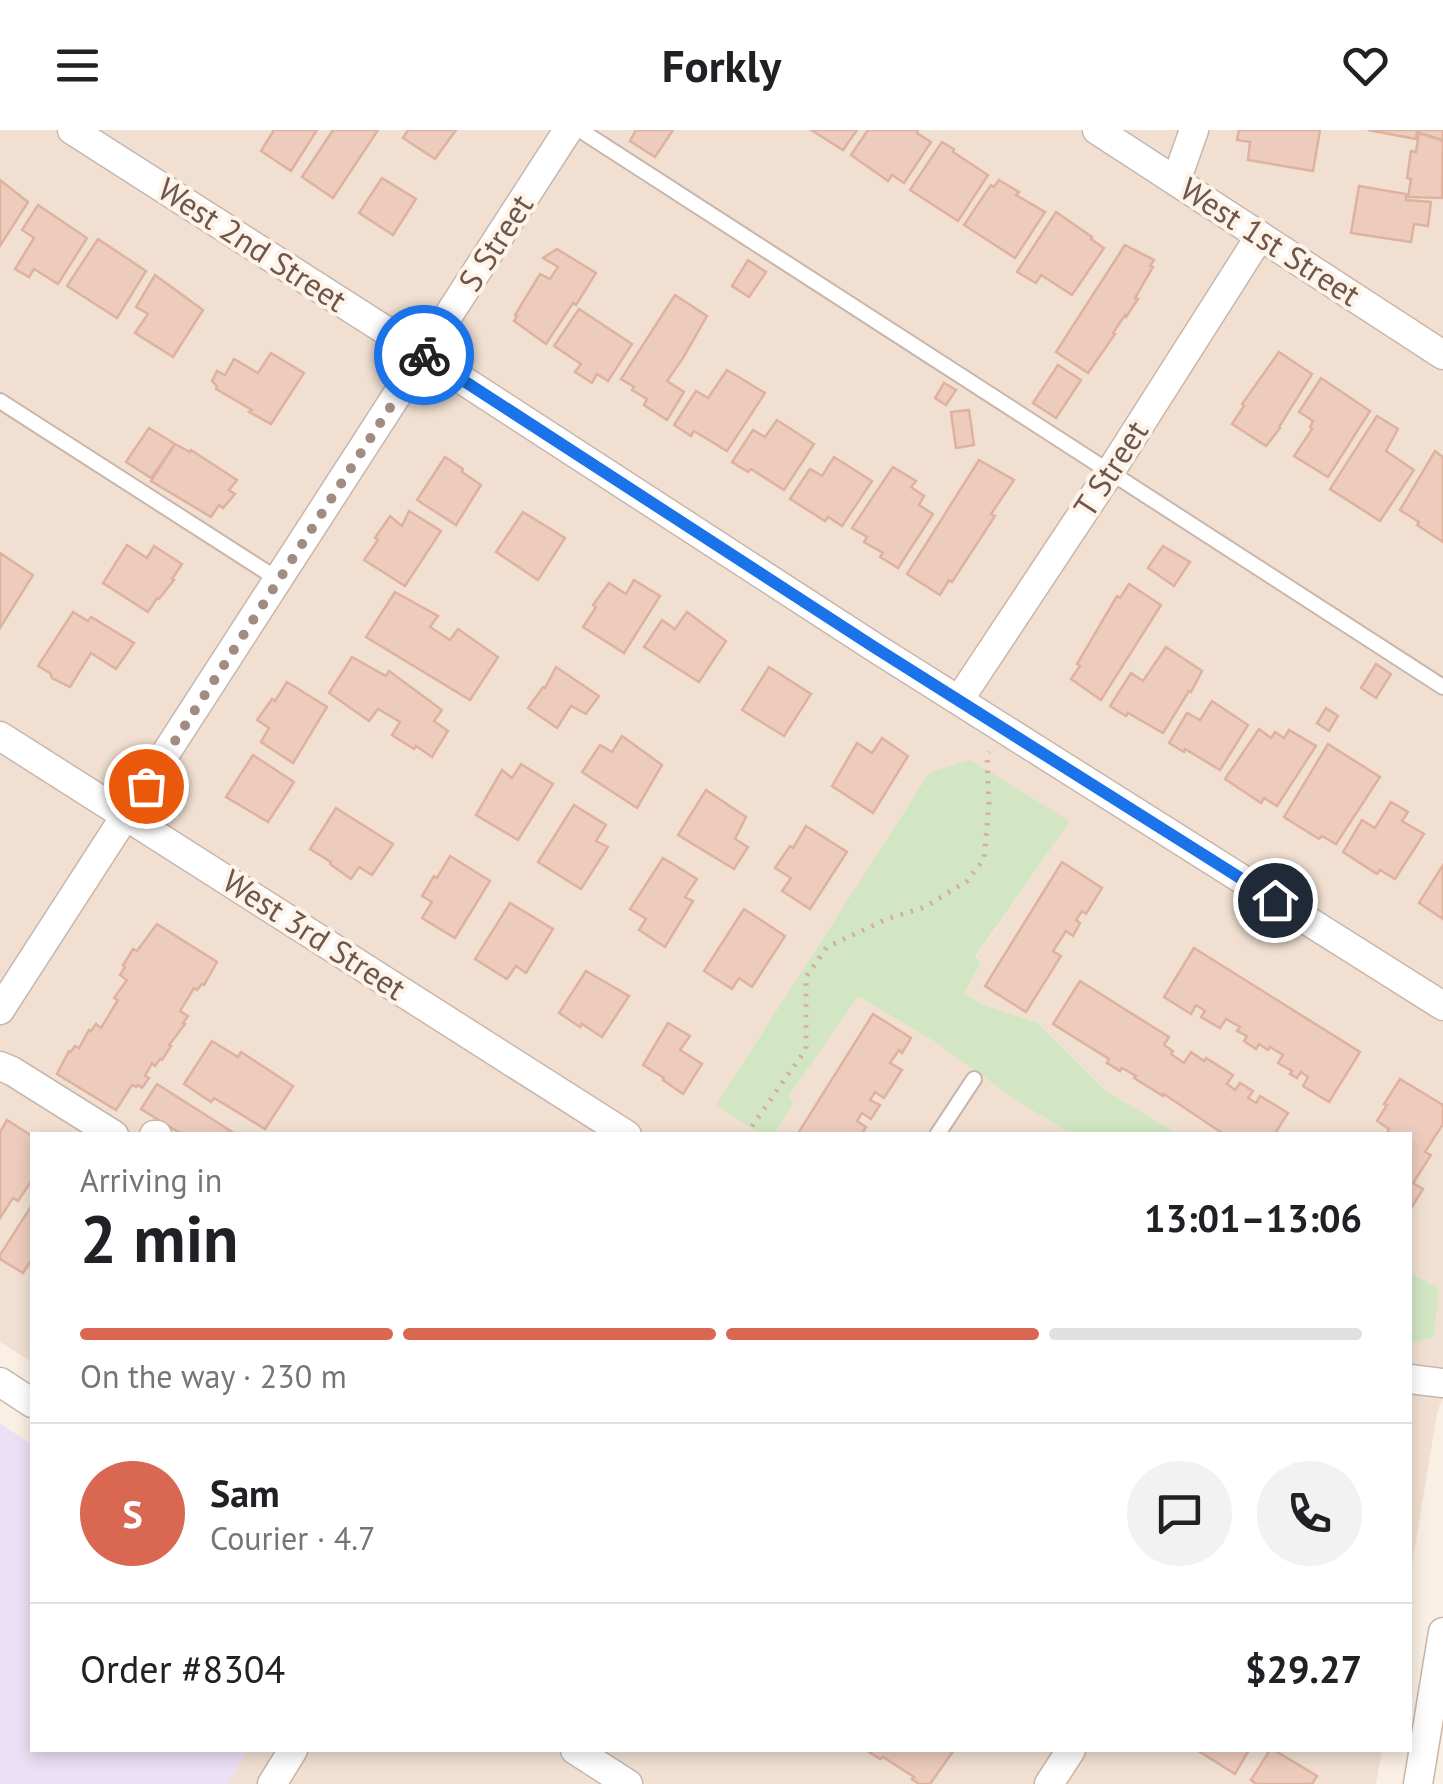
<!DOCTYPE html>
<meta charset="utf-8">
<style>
:root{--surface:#fff;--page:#f2f2f2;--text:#202124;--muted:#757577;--line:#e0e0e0;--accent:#d96752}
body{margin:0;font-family:"PT Sans",sans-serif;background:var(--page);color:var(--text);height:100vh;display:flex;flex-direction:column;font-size:38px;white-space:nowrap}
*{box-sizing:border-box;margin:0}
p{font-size:32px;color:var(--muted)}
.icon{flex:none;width:55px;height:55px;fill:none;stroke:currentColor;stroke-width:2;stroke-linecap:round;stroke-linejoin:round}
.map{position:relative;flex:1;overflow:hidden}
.sheet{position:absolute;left:30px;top:1002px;width:1382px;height:620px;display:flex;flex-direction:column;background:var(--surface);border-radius:0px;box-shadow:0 5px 15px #0003}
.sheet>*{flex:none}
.pin{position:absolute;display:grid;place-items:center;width:85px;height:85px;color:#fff;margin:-42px;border:5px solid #fff;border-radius:50%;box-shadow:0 2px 10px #0007}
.courier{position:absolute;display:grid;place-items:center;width:100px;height:100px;margin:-50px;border:8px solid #1a73e8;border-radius:50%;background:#fff;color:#222;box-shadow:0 2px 12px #0007}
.overview em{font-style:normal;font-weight:600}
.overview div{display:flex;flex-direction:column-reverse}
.overview{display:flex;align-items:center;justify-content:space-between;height:170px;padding:0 50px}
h1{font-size:65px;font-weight:600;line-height:75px}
.bar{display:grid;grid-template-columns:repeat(4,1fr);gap:15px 10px;align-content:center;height:120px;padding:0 50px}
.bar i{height:12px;border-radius:8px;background:var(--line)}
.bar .selected{background:var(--accent)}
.bar p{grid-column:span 4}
.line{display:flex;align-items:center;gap:25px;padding:0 50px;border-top:2px solid var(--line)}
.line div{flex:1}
.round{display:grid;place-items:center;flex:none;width:105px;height:105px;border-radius:52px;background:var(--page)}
header{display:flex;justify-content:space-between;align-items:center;height:130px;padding:0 50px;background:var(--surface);font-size:45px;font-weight:600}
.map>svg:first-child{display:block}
.residential{fill:#f1e0d2}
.education{fill:#ece0f6}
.green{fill:#d3e6c3}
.building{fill:#edccbd;stroke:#deb29f;stroke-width:2.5}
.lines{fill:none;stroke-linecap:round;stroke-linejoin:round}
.service-casing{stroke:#c9b6aa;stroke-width:18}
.minor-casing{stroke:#c9b6aa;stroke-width:31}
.path{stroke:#d1b0a0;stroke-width:5;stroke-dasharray:2.5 8;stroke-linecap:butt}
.service{stroke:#fff;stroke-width:14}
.minor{stroke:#fff;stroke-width:28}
.done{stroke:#a08c80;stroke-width:10;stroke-dasharray:0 18}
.route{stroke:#1a73e8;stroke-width:12}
.labels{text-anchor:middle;stroke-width:8;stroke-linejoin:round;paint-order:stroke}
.street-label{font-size:32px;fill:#6f564b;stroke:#fdf3e8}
</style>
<header><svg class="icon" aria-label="menu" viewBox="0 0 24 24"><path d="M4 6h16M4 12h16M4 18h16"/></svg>Forkly<svg class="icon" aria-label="heart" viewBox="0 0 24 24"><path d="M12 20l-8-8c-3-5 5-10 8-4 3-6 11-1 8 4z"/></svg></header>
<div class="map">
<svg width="1443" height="1654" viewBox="0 0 1443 1654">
<rect width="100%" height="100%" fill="#faefe3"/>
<g class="residential">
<path d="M0 0H1443V1265L1437 1283 1410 1448V1214L1434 1207 1439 1160 1410 1142V1005H1180L1105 960 1038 893 986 876 964 863 981 833 975 828 1070 691 717 975 761 1005H32V1232L0 1212Z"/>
<path d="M858 865 932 910 1013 968 1072 1005H773L794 973 789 966Z"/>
<path d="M248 1620H1382L1376 1654H227Z"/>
</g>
<path class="education" d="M0 1293 32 1315V1620H248L227 1654H0Z"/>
<g class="green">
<path d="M970 630 1070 691 975 827 981 833 964 863 986 876 1038 893 1105 960 1180 1005H1072L1013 968 932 910 858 866 789 966 794 973 773 1005H761L716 975 930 642Z"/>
<path d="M1410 1142 1439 1159 1434 1207 1410 1214Z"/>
</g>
<g class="building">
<path d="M274 0H317L291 41 261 21Z"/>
<path d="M333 0H378L333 68 302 47Z"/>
<path d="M408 0H456L435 29 403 8Z"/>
<path d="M636 0H673L655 27 630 11Z"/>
<path d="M811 0H857L843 20Z"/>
<path d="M868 0H918L917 3 931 12 904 53 892 45 888 51 851 25Z"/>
<path d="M1239 0H1320L1313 41 1248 30 1250 12 1237 10Z"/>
<path d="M1368 0H1443V10L1417 2 1416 9Z"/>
<path d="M1419 3 1443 11 1442 68 1408 67 1411 49 1407 48 1411 21 1416 22Z"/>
<path d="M942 12 954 19 953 22 988 45 958 91 910 60Z"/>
<path d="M382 48 416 69 393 105 359 83Z"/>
<path d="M0 50 28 72 0 116Z"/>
<path d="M999 50 1019 62 1016 65 1045 82 1015 128 964 95 991 55 994 57Z"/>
<path d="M1359 56 1406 64V70L1431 72 1428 96 1414 94 1411 112 1351 103Z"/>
<path d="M38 75 87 108 58 154 34 139 29 147 15 139 34 108 22 100Z"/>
<path d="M1056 82 1092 107 1091 109 1104 118 1072 165 1041 145 1036 153 1017 142Z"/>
<path d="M98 109 146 141 117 188 67 156Z"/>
<path d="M1125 115 1154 130 1150 136 1153 137 1135 168 1138 169 1126 187 1125 185 1113 203 1115 204 1088 243 1056 222Z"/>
<path d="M557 119 596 143 576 175 573 173 546 214 514 191 517 186 515 185 540 144 550 149 558 137 543 128Z"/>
<path d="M748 130 766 142 749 167 732 156Z"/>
<path d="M155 145 203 180 173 227 135 203 148 184 136 177Z"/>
<path d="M675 165 707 186 683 228 667 251 684 262 667 290 644 275 647 269 632 260 634 257 621 249Z"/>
<path d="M579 179 632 214 608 251 597 244 592 253 575 242 581 234 554 216Z"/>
<path d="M1279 222 1312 244 1279 297 1280 298 1266 316 1232 294 1244 276 1242 274Z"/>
<path d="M271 223 304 243 271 294 249 282 252 280 216 259 217 256 212 251 217 241 225 245 234 229 258 243Z"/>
<path d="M1058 235 1081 250 1056 288 1033 273Z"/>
<path d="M727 240 765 263 727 321 694 301 691 306 674 295 696 261 708 268Z"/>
<path d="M1321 248 1370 281 1328 347 1294 326 1312 299 1310 297 1313 291 1299 282Z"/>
<path d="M944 253 956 260 946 275 935 268Z"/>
<path d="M969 280 974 315 956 318 951 282Z"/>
<path d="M1377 286 1398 299 1386 321 1414 340 1380 391 1330 359Z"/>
<path d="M777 290 814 314 784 360 751 339 748 342 732 332 753 300 765 307Z"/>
<path d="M149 298 175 314 151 348 126 332Z"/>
<path d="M175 314 190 322 191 320 237 350 229 360 235 364 223 378 219 375 211 387 151 351Z"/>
<path d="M1435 321 1443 327V412L1417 395 1419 392 1400 380Z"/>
<path d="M445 327 463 339 462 342 481 355 456 395 417 370Z"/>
<path d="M834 327 872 351 842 396 828 387 825 391 790 369 810 339 822 346Z"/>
<path d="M979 330 1014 350 991 384 995 386 952 452 949 450 940 465 907 444Z"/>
<path d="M893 337 916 351 911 357 924 366 919 375 933 384 898 438 880 427 883 423 864 412 867 407 852 398Z"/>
<path d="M409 381 441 401 405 456 364 430 378 410 375 408 390 386 402 396Z"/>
<path d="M523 382 565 408 538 450 496 422Z"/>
<path d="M127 415 147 428 154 416 182 434 172 449 174 450 159 469 157 468 148 482 103 453Z"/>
<path d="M1163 416 1190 432 1174 456 1148 438Z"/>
<path d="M0 423 33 445 0 498Z"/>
<path d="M634 450 660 466 624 523 583 497 596 477 593 475 609 453 626 464Z"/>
<path d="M1129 454 1161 475 1101 570 1071 549 1080 536 1077 534 1117 466 1120 468Z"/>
<path d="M395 462 438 486 430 497 450 510 458 499 498 527 470 570 366 507Z"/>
<path d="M73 482 88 491 91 487 134 513 116 539 91 523 70 557 52 548 50 543 38 536Z"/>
<path d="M687 482 726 511 699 552 644 517 662 490 675 499Z"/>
<path d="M1166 517 1202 541 1191 562 1189 561 1163 603 1128 583 1126 586 1110 576 1131 543 1143 551Z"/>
<path d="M352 527 386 546 389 541 442 580 434 591 448 601 432 627 416 616 414 619 392 605 400 592 378 579 369 591 329 563Z"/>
<path d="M1376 534 1391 544 1376 568 1361 558Z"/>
<path d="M556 537 599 566 586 584 571 576 557 598 528 578 543 557 545 558Z"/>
<path d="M769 537 811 564 784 606 742 580Z"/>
<path d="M287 552 327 577 293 633 261 612 269 598 257 590 272 569 275 571Z"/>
<path d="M1212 571 1248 595 1220 640 1185 619 1184 622 1169 613 1187 583 1200 590Z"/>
<path d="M1326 578 1338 586 1329 601 1317 593Z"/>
<path d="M1259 599 1271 608 1275 602 1284 608 1289 600 1316 616 1277 676 1264 668 1261 673 1225 649Z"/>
<path d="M622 606 662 635 637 678 582 642 600 615 612 622Z"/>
<path d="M882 608 908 626 873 683 832 656 857 613 872 623Z"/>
<path d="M1328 614 1380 647 1336 714 1322 706 1319 709 1284 687Z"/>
<path d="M253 625 294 652 268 692 226 667Z"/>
<path d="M521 634 553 654 518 710 476 685 502 640 512 648Z"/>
<path d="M706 660 746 687 735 709 748 717 734 739 678 705Z"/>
<path d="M1391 672 1408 682 1402 691 1424 704 1395 749 1380 740 1377 744 1343 722 1362 690 1375 698Z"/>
<path d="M574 675 606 695 596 711 608 717 581 759 538 732Z"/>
<path d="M336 678 393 714 372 745 359 737 351 749 330 734 331 732 310 719Z"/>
<path d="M806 696 847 722 810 779 782 761 791 748 775 738 790 716 793 718Z"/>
<path d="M450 726 490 751 455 808 422 788 432 772 422 766 434 746 437 748Z"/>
<path d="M663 728 697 749 685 767 693 771 665 817 639 800 646 789 630 779Z"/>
<path d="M1062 732 1102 758 1086 784 1082 781 1076 790 1080 793 1073 806 1066 801 1053 821 1061 826 1026 882 985 856Z"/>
<path d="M1443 735V789L1419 773Z"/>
<path d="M510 773 553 799 526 843 516 836 507 849 475 829Z"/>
<path d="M744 779 785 806 752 857 739 848 732 859 704 841Z"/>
<path d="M157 794 217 832 204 855 202 854 197 860 194 858 180 881 188 886 183 893 185 894 169 915 171 916 162 930 160 929 155 936 152 933 145 946 149 948 142 958 138 955 136 957 132 955 116 980 57 944 69 921 71 922 75 916 79 918 89 900 91 901 96 894 101 898 118 870 114 868 127 850 120 845 125 837 123 835 133 819 137 821Z"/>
<path d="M1194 818 1360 922 1329 972 1303 956 1308 947 1301 942 1297 948 1290 944 1292 941 1278 933 1283 925 1270 917 1268 920 1259 914 1256 919 1244 911 1247 906 1237 901 1240 897 1226 889 1220 898 1201 887 1205 881 1196 875 1191 884 1164 867Z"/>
<path d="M586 841 629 866 602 907 582 894 580 897 559 883Z"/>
<path d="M1080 851 1169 907 1164 915 1173 921 1171 924 1184 933 1191 922 1204 931 1206 928 1233 945 1227 954 1235 960 1240 953 1253 961 1248 968 1256 973 1260 966 1288 983 1274 1005H1225L1164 964 1163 966 1134 948 1136 946 1122 938 1120 941 1107 933 1109 929 1053 894Z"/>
<path d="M873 884 911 908 902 923 899 920 890 933 902 940 884 968 875 962 870 970 880 975 871 989 862 983 857 991 866 997 861 1005H797Z"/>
<path d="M668 893 690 906 680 920 702 934 683 964 663 950 664 948 643 935Z"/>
<path d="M212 911 238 927 241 922 293 956 265 999 214 968 211 972 184 954Z"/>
<path d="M1400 949 1443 975V994L1425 1022 1431 1025 1413 1053 1423 1059 1410 1080V1005H1386L1389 999 1377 991 1387 975 1384 974Z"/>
<path d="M157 954 237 1005H183L141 979Z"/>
<path d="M7 990 32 1006V1050L18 1071 13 1068 0 1088V1002Z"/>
<path d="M32 1075V1129L23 1143 0 1129V1125Z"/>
<path d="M866 1620H954L930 1654H919L912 1649 914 1647 883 1627 880 1629Z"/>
<path d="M1197 1620H1249L1235 1644Z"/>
<path d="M1270 1620H1274L1317 1646 1312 1654H1256L1251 1650Z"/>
</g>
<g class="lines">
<defs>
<g id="service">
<path d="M580 0 1443 557"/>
<path d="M0 271 279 450"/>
<path d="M937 1005 974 949"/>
</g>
<g id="minor">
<path d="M72 0 424 225 874 517 1443 876"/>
<path d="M1097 0 1443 225"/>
<path d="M1176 51 1194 0"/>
<path d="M959 570 1110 342 1260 106"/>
<path d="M0 606 627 1005"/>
<path d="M0 880 568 0"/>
<path d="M0 936 12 941 114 1005"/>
<path d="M154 1005H157"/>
<path d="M1410 1249 1443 1253"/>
<path d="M0 1252 32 1273"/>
<path d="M575 1620 628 1654"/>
<path d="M272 1654 293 1620"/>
<path d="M1049 1654 1071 1620"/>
<path d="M1418 1654 1443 1502"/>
</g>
</defs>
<use href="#service" class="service-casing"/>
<use href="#minor" class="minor-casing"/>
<path class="path" d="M746 1005 806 919V847L827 817 887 789 925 777 967 751 984 729 989 674 987 625 989 622"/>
<use href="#service" class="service"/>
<use href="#minor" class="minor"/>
</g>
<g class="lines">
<path class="done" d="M146 656 424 225"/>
<path class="route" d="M424 225 874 517 1275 770"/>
</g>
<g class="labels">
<g class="street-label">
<text transform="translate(1270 112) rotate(33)" y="11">West 1st Street</text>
<text transform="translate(496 113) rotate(-57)" y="11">S Street</text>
<text transform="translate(252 115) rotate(33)" y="11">West 2nd Street</text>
<text transform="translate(1111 339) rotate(-57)" y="11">T Street</text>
<text transform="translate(314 805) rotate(33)" y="11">West 3rd Street</text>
</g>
</g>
</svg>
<div class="pin" style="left:146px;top:656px;background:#ea580c"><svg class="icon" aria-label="bag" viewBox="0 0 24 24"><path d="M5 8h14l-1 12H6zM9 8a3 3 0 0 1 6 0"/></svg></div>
<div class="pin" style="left:1275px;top:770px;background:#1f2937"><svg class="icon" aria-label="home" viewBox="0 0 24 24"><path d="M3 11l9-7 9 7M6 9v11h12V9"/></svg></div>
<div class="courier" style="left:424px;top:225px"><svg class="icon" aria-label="bike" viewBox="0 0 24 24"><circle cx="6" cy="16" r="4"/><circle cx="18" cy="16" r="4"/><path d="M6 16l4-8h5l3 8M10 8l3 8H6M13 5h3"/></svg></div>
<section class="sheet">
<div class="overview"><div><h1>2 min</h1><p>Arriving in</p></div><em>13:01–13:06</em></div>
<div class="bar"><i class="selected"></i><i class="selected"></i><i class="selected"></i><i></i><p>On the way · 230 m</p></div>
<div class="line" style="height:180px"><b class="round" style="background:var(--accent);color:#fff">S</b><div><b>Sam</b><p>Courier · 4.7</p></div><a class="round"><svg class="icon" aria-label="chat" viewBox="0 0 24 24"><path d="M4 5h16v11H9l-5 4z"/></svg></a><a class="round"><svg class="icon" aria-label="phone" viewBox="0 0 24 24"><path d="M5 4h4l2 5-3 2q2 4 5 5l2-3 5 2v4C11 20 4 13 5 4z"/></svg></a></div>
<div class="line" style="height:130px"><div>Order #8304</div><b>$29.27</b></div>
</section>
</div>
